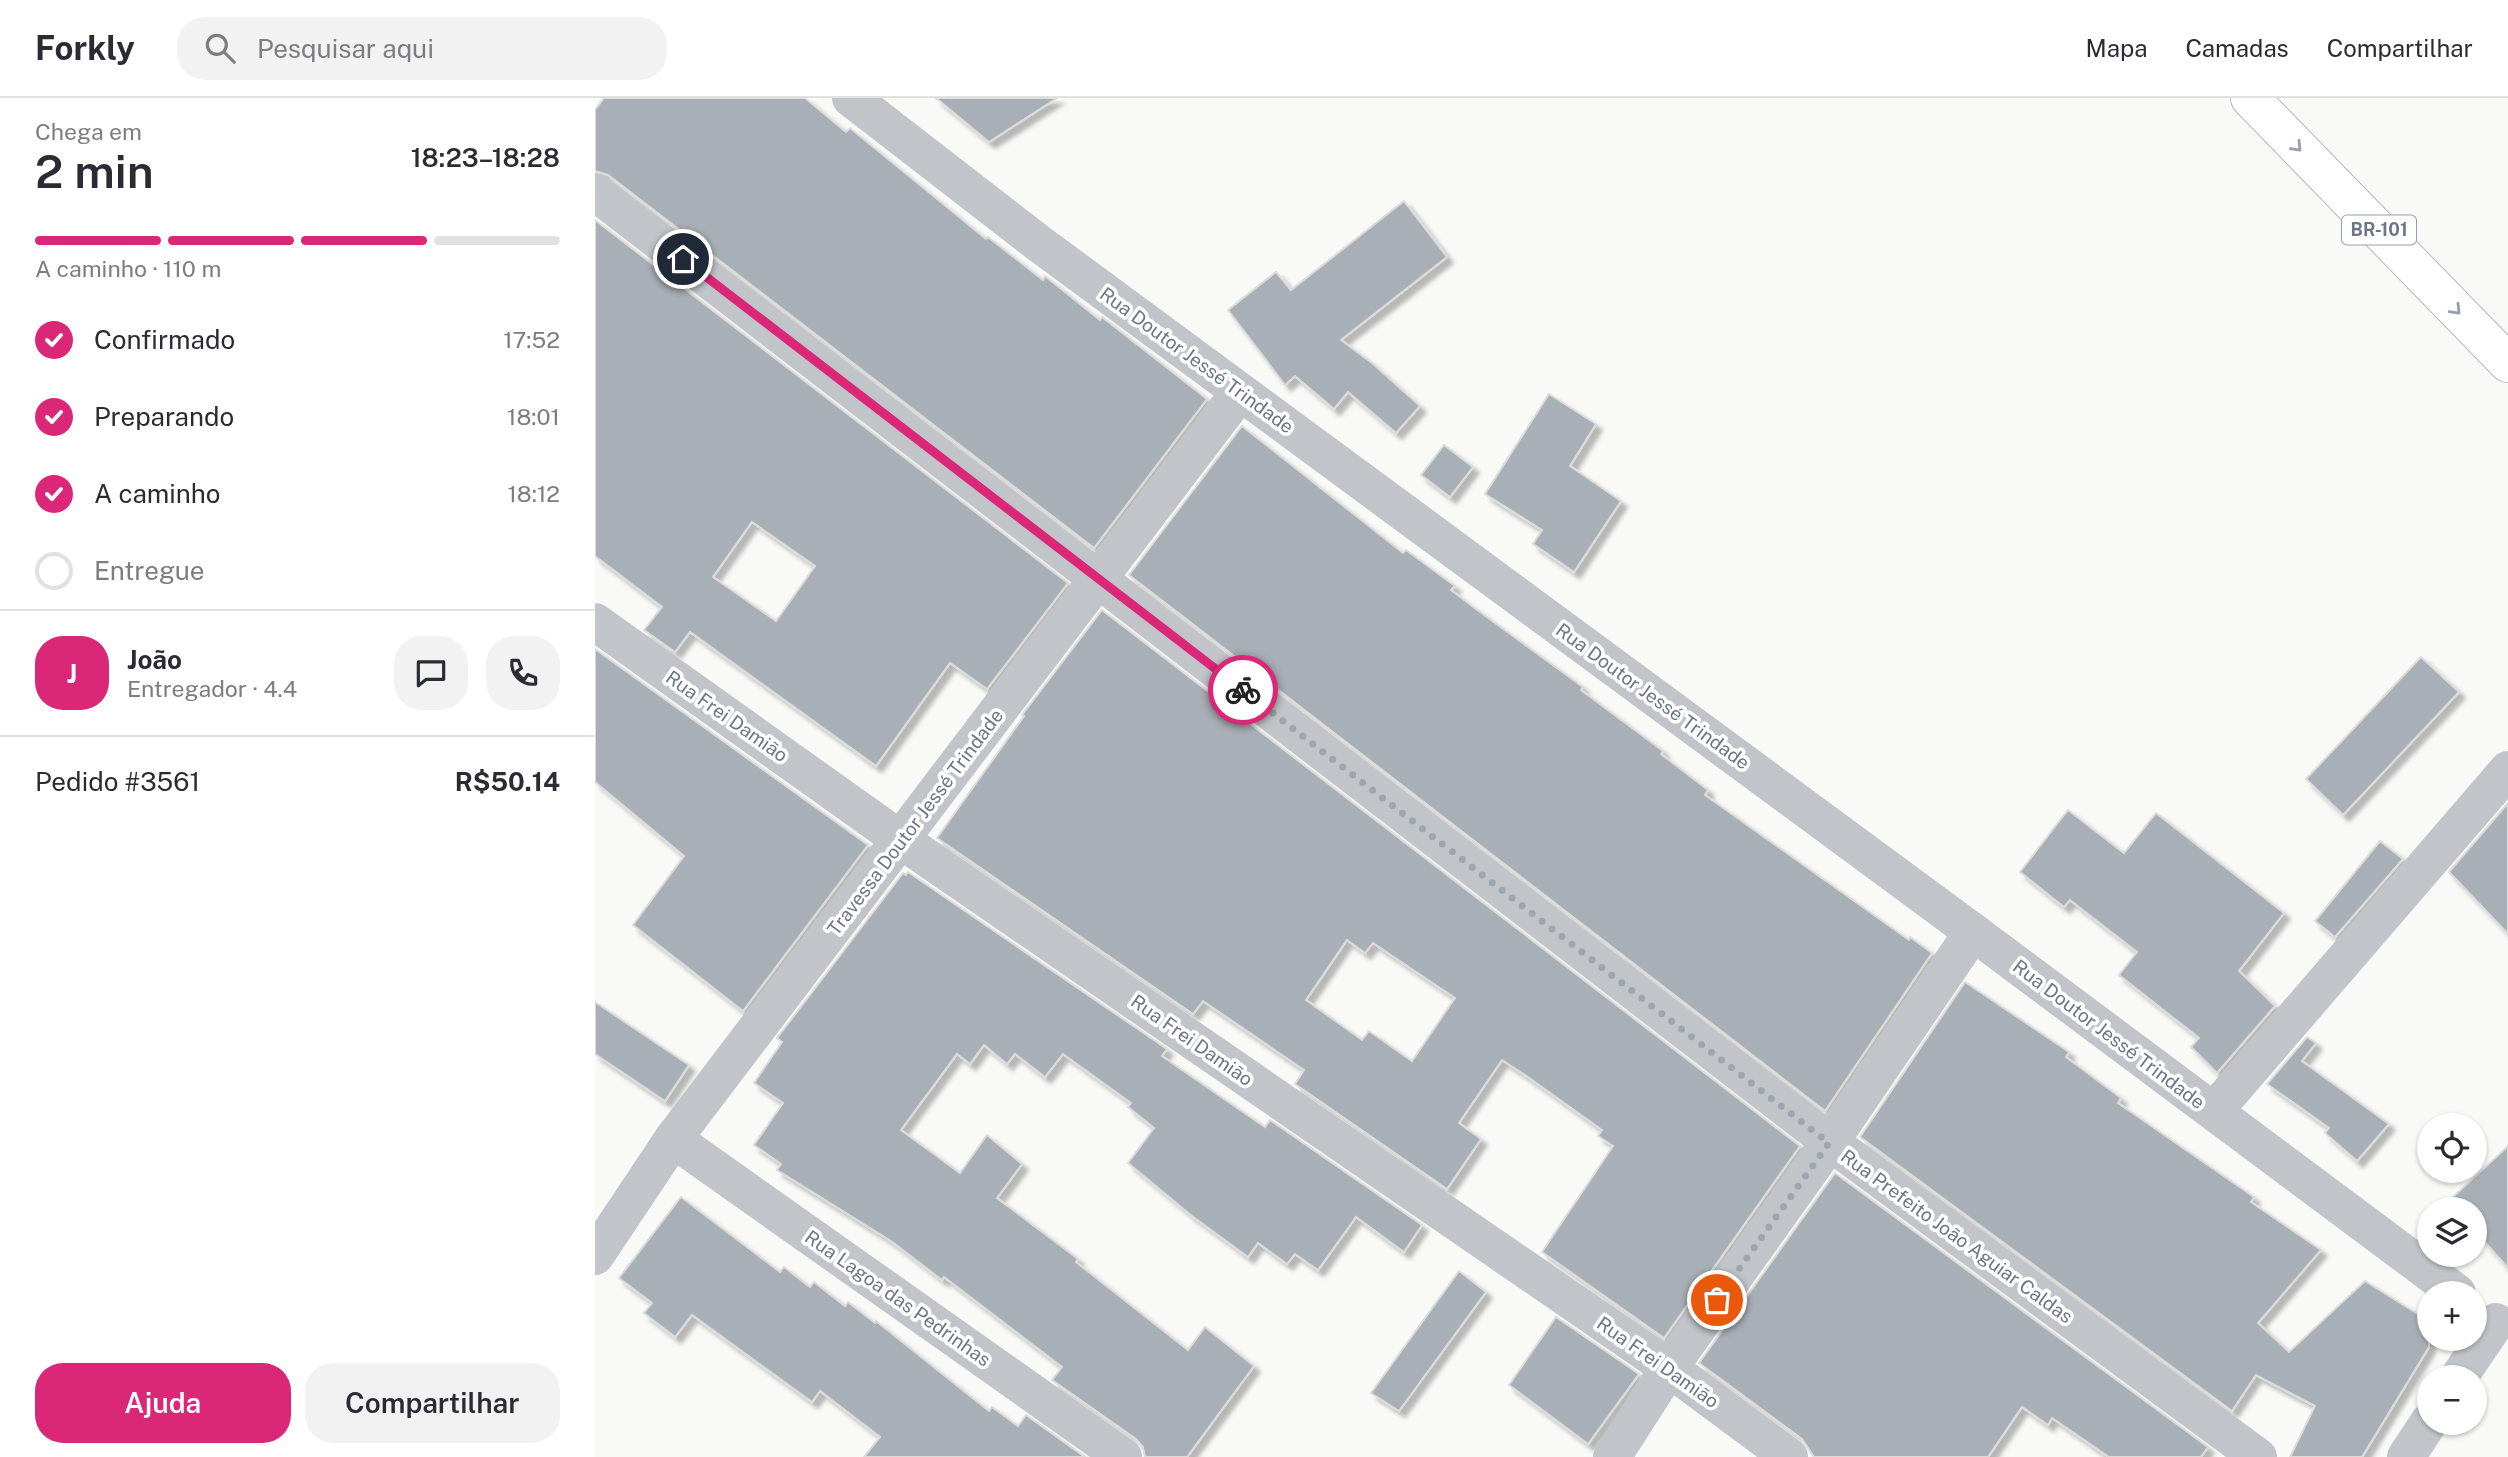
<!DOCTYPE html>
<html lang="pt">
<meta charset="utf-8">
<style>
:root{--surface:#fff;--page:#f2f2f3;--text:#2b2b33;--muted:#7c7c81;--line:#e1e1e2;--accent:#db2777}
body{margin:0;font-family:"Public Sans",sans-serif;background:var(--page);color:var(--text);height:100vh;display:flex;flex-direction:column;font-size:26px;white-space:nowrap}
*{box-sizing:border-box;margin:0}
p{font-size:23px;color:var(--muted)}
.icon{flex:none;width:38px;height:38px;fill:none;stroke:currentColor;stroke-width:2;stroke-linecap:round;stroke-linejoin:round}
.map{position:relative;flex:1;overflow:hidden}
.sheet{display:flex;flex-direction:column;background:var(--surface);width:595px}
.sheet>*{flex:none}
.fabs{position:absolute;left:1822px;top:1015px;display:grid;gap:14px}
.fabs a{display:grid;place-items:center;width:70px;height:70px;border-radius:50%;background:var(--surface);box-shadow:0 2px 5px #0004;font-size:35px}
.pin{position:absolute;display:grid;place-items:center;width:60px;height:60px;color:#fff;margin:-30px;border:4px solid #fff;border-radius:50%;box-shadow:0 2px 7px #0007}
.courier{position:absolute;display:grid;place-items:center;width:70px;height:70px;margin:-35px;border:5px solid #db2777;border-radius:50%;background:#fff;color:#222;box-shadow:0 2px 9px #0007}
.headline em{font-style:normal;font-weight:600}
.headline div{display:flex;flex-direction:column-reverse}
.headline{display:flex;align-items:center;justify-content:space-between;height:119px;padding:0 35px}
h1{font-size:46px;font-weight:600;line-height:52px}
.bar{display:grid;grid-template-columns:repeat(4,1fr);gap:10px 7px;align-content:center;height:84px;padding:0 35px}
.bar i{height:9px;border-radius:5px;background:var(--line)}
.bar .active{background:var(--accent)}
.bar p{grid-column:span 4}
.line{display:flex;align-items:center;gap:18px;padding:0 35px;border-top:2px solid var(--line)}
.line div{flex:1}
.round{display:grid;place-items:center;flex:none;width:74px;height:74px;border-radius:28px;background:var(--page)}
ol{padding:0 35px;list-style:none}
li{display:flex;align-items:center;gap:21px;height:77px}
li p{margin-inline-start:auto}
li .icon{padding:7px;border-radius:50%;background:var(--accent);color:#fff;stroke-width:4}
li:last-child{color:var(--muted)}
li i{width:38px;height:38px;border:4px solid var(--line);border-radius:50%}
.cta{display:flex;gap:14px;margin-top:auto;padding:14px 35px}
.cta a{flex:1;height:80px;border-radius:28px;background:var(--accent);color:#fff;font-size:28px;font-weight:600;line-height:80px;text-align:center}
.cta a+a{background:var(--page);color:var(--text)}
header{display:flex;align-items:center;gap:42px;box-sizing:border-box;height:98px;padding:0 35px;background:var(--surface);border-bottom:2px solid var(--line)}
header strong{font-size:33px}
nav{display:flex;gap:38px;margin-inline-start:auto;font-size:24px}
.search{width:490px;height:63px;background:var(--page);display:flex;align-items:center;gap:18px;box-sizing:border-box;padding:0 24px;border-radius:28px;color:var(--muted);font-size:26px}
main{display:flex;flex:1;min-height:0}
.map>svg:first-child{display:block}
.building{fill:#a9afb6;stroke:#dbdcda;stroke-width:2;fill-rule:evenodd;filter:url(#shadow)}
.lines{fill:none;stroke-linecap:round;stroke-linejoin:round}
.highway-casing{stroke:#b5b8bc;stroke-width:40}
.street{stroke:#c1c5c9;stroke-width:38}
.highway{stroke:#fff;stroke-width:38}
.oneway{stroke:#97a0aa}
.done{stroke:#9da5ae;stroke-width:7;stroke-dasharray:0 12.6}
.route{stroke:#db2777;stroke-width:9}
.labels{text-anchor:middle;stroke-width:7;stroke-linejoin:round;paint-order:stroke}
.shield{fill:#fff;stroke:#97a0aa;stroke-width:2}
.shield-label{font-size:18px;font-weight:bold;fill:#6b7786}
.street-label{font-size:19px;fill:#6b7786;stroke:#fff}
</style>
<header>
<strong>Forkly</strong>
<div class="search"><svg class="icon" aria-label="search" viewBox="0 0 24 24"><circle cx="10" cy="10" r="6"/><path d="M15 15l6 6"/></svg>Pesquisar aqui</div>
<nav><a>Mapa</a><a>Camadas</a><a>Compartilhar</a></nav>
</header>
<main>
<section class="sheet">
<div class="headline"><div><h1>2 min</h1><p>Chega em</p></div><em>18:23–18:28</em></div>
<div class="bar"><i class="active"></i><i class="active"></i><i class="active"></i><i></i><p>A caminho · 110 m</p></div>
<ol>
<li><svg class="icon" aria-label="check" viewBox="0 0 24 24"><path d="M5 12l5 5 9-10"/></svg>Confirmado<p>17:52</p></li>
<li><svg class="icon" aria-label="check" viewBox="0 0 24 24"><path d="M5 12l5 5 9-10"/></svg>Preparando<p>18:01</p></li>
<li><svg class="icon" aria-label="check" viewBox="0 0 24 24"><path d="M5 12l5 5 9-10"/></svg>A caminho<p>18:12</p></li>
<li><i></i>Entregue</li>
</ol>
<div class="line" style="height:126px"><b class="round" style="background:var(--accent);color:#fff">J</b><div><b>João</b><p>Entregador · 4.4</p></div><a class="round"><svg class="icon" aria-label="chat" viewBox="0 0 24 24"><path d="M4 5h16v11H9l-5 4z"/></svg></a><a class="round"><svg class="icon" aria-label="phone" viewBox="0 0 24 24"><path d="M5 4h4l2 5-3 2q2 4 5 5l2-3 5 2v4C11 20 4 13 5 4z"/></svg></a></div>
<div class="line" style="height:91px"><div>Pedido #3561</div><b>R$50.14</b></div>
<div class="cta"><a>Ajuda</a><a>Compartilhar</a></div>
</section>
<div class="map">
<svg width="1913" height="1359" viewBox="0 0 1913 1359">
<defs>
<filter id="shadow"><feDropShadow dx="6" dy="6" stdDeviation="2" flood-color="#0004"/></filter>
</defs>
<rect width="100%" height="100%" fill="#f9faf8"/>
<g class="building">
<path d="M9 0H210L251 34 255 30 391 141 393 139 448 182 450 178 505 222 507 219 612 301 499 450 13 77 0 73V12Z"/>
<path d="M341 0H462L394 44Z"/>
<path d="M809 103 852 159 746 242 777 265 825 308 801 335 753 294 739 311 700 278 690 287 633 212 681 174 696 192Z"/>
<path d="M0 122 473 485 392 591 355 565 281 668 95 534 80 554 49 532 67 509 0 458ZM157 424 220 468 181 523 118 479Z"/>
<path d="M954 296 1001 326 975 368 1026 403 979 474 938 446 947 432 890 396Z"/>
<path d="M647 328 808 455 811 452 860 488 856 492 881 511 988 589 986 592 1068 653 1066 656 1113 692 1110 697 1314 842 1315 839 1337 855 1230 1013 534 477Z"/>
<path d="M849 347 878 369 855 399 826 377Z"/>
<path d="M507 512 1205 1048 1069 1240 947 1154 1018 1048 1003 1038 1007 1032 930 977 907 962 864 1025 886 1041 852 1091 700 986 709 972 608 903 598 916 342 740 429 618 427 617ZM752 842 770 855 778 845 860 900 817 963 774 933 767 942 711 902Z"/>
<path d="M0 551 273 747 148 913 38 827 89 758 0 684Z"/>
<path d="M1826 559 1864 594 1748 717 1711 681Z"/>
<path d="M1913 705V836L1854 774Z"/>
<path d="M1473 712 1529 755 1561 715 1689 815 1644 873 1680 908 1622 975 1596 949 1604 940 1524 877 1542 854 1475 802 1469 809 1425 774Z"/>
<path d="M1785 743 1808 761 1740 839 1720 823Z"/>
<path d="M313 774 572 951 567 958 670 1029 675 1022 827 1127 809 1154 761 1119 723 1172 700 1156 692 1166 663 1145 653 1159 597 1118 533 1065 559 1030 533 1009 536 1005 468 956 450 979 420 956 412 966 389 947 375 966 362 956 306 1032 365 1075 392 1037 427 1066 402 1100 483 1161 481 1164 593 1252 610 1229 659 1268 592 1359H550L548 1349 541 1341 457 1282 467 1269 349 1179 347 1182 296 1143 182 1072 186 1066 159 1047 188 1005 159 985 187 944 182 940 308 775 311 777Z"/>
<path d="M1370 884 1474 954 1471 959 1526 1000 1523 1005 1659 1099 1656 1104 1726 1152 1663 1225 1694 1254 1770 1183 1834 1223V1249L1767 1359H1695L1720 1308 1661 1277 1637 1313 1265 1039Z"/>
<path d="M0 904 94 967 70 1003 0 956Z"/>
<path d="M1712 939 1721 945 1707 963 1794 1026 1762 1063 1730 1035 1734 1030 1672 986Z"/>
<path d="M1913 1048V1170L1880 1133V1111H1845Z"/>
<path d="M1240 1075 1613 1349 1606 1359H1514L1457 1320 1453 1327 1427 1309 1393 1359H1219L1207 1341 1104 1265Z"/>
<path d="M86 1099 185 1174 189 1169 215 1189 219 1184 250 1208 253 1204 280 1225 281 1223 394 1313 397 1309 423 1328 431 1317 490 1359H269L285 1339 225 1293 217 1304 97 1217 80 1239 49 1215 57 1205 24 1180Z"/>
<path d="M864 1173 891 1194 804 1313 776 1295Z"/>
<path d="M961 1219 1044 1276 993 1346 914 1287Z"/>
</g>
<g class="lines">
<defs>
<path id="highway" d="M1655 0 1913 265"/>
</defs>
<use href="#highway" class="highway-casing"/>
<g class="street">
<path d="M256 0 442 144 1378 834 1862 1195"/>
<path d="M0 94 1235 1044 1663 1359"/>
<path d="M0 524 306 742 1074 1270 1194 1359"/>
<path d="M1619 1013 1913 672"/>
<path d="M78 1041 528 1359"/>
<path d="M0 1158 78 1041 645 294"/>
<path d="M1864 1279 1901 1224"/>
<path d="M1017 1359 1074 1270 1235 1044 1378 834"/>
<path d="M1811 1359 1834 1324"/>
</g>
<use href="#highway" class="highway"/>
</g>
<defs><path id="oneway-chevron" d="M-2-3.5L2.5 0L-2 3.5" fill="none" stroke-width="1.6" stroke-linecap="round" stroke-linejoin="round" transform="scale(1.75)"/></defs>
<g class="oneway">
<use href="#oneway-chevron" transform="translate(1702 49) rotate(46)"/>
<use href="#oneway-chevron" transform="translate(1861 212) rotate(46)"/>
</g>
<g class="lines">
<path class="done" d="M648 592 1234 1045 1122 1202"/>
<path class="route" d="M88 161 648 592"/>
</g>
<g class="labels">
<rect class="shield" x="1747" y="117.5" width="74" height="29" rx="5"/>
<g class="shield-label">
<text x="1784" y="138">BR-101</text>
</g>
<g class="street-label">
<text transform="translate(602 262) rotate(36)" y="7">Rua Doutor Jessé Trindade</text>
<text transform="translate(1058 598) rotate(36)" y="7">Rua Doutor Jessé Trindade</text>
<text transform="translate(132 618) rotate(35)" y="7">Rua Frei Damião</text>
<text transform="translate(320 724) rotate(-53)" y="7">Travessa Doutor Jessé Trindade</text>
<text transform="translate(1514 936) rotate(37)" y="7">Rua Doutor Jessé Trindade</text>
<text transform="translate(597 942) rotate(35)" y="7">Rua Frei Damião</text>
<text transform="translate(1362 1138) rotate(36)" y="7">Rua Prefeito João Aguiar Caldas</text>
<text transform="translate(303 1200) rotate(35)" y="7">Rua Lagoa das Pedrinhas</text>
<text transform="translate(1063 1264) rotate(35)" y="7">Rua Frei Damião</text>
</g>
</g>
</svg>
<div class="fabs">
<a><svg class="icon" aria-label="locate" viewBox="0 0 24 24"><circle cx="12" cy="12" r="6"/><path d="M12 2v4M12 18v4M2 12h4M18 12h4"/></svg></a>
<a><svg class="icon" aria-label="layers" viewBox="0 0 24 24"><path d="M12 4l9 5-9 5-9-5zM3 14l9 5 9-5"/></svg></a>
<a>+</a>
<a>−</a>
</div>
<div class="pin" style="left:1122px;top:1202px;background:#ea580c"><svg class="icon" aria-label="bag" viewBox="0 0 24 24"><path d="M5 8h14l-1 12H6zM9 8a3 3 0 0 1 6 0"/></svg></div>
<div class="pin" style="left:88px;top:161px;background:#1f2937"><svg class="icon" aria-label="home" viewBox="0 0 24 24"><path d="M3 11l9-7 9 7M6 9v11h12V9"/></svg></div>
<div class="courier" style="left:648px;top:592px"><svg class="icon" aria-label="bike" viewBox="0 0 24 24"><circle cx="6" cy="16" r="4"/><circle cx="18" cy="16" r="4"/><path d="M6 16l4-8h5l3 8M10 8l3 8H6M13 5h3"/></svg></div>
</div>
</main>
